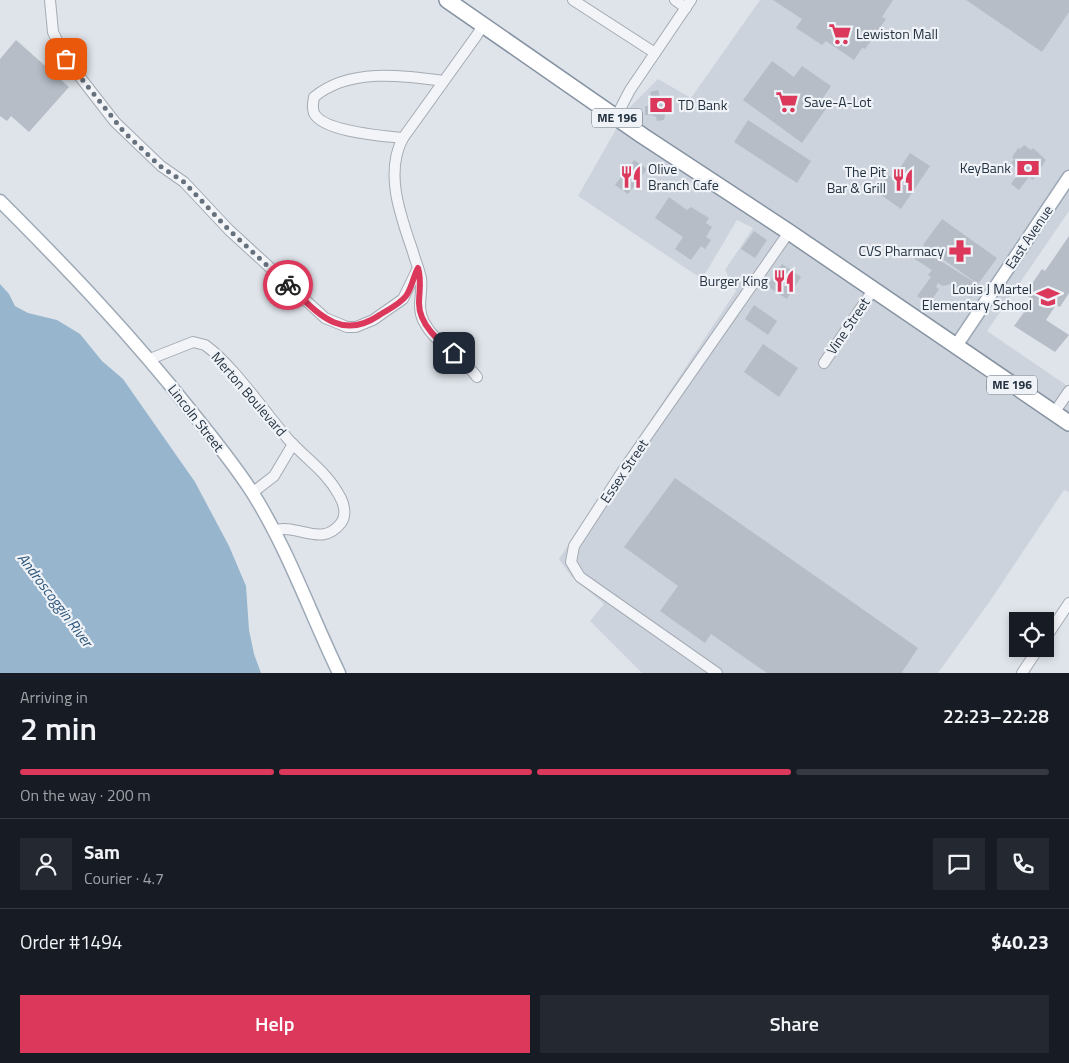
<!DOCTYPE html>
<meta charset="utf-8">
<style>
:root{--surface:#171b24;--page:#242831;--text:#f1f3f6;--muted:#9ea1a6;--line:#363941;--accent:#db385c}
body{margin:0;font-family:"Titillium Web",sans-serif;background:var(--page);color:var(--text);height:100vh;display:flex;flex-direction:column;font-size:19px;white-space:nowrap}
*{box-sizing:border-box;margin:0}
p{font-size:16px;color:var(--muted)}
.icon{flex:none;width:28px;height:28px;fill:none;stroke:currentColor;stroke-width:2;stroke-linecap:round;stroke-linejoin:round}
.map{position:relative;height:673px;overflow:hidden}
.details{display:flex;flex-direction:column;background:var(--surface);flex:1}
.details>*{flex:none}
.fabs{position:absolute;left:1009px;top:612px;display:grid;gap:10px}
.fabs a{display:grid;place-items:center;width:45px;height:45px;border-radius:0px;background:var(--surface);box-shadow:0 2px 8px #0003;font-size:25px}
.pin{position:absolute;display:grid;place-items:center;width:42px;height:42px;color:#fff;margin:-21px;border-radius:10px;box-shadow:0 2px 8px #0006}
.courier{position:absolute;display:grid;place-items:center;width:50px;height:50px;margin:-25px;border:4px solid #db385c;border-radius:50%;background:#fff;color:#222;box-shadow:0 1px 6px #0007}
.summary em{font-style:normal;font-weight:600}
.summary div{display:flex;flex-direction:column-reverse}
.summary{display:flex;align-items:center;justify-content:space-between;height:85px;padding:0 20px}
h1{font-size:32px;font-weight:600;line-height:38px}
.bar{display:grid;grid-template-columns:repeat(4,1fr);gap:8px 5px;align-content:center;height:60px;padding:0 20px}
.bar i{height:6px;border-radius:4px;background:var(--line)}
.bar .selected{background:var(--accent)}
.bar p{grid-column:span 4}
.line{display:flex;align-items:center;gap:12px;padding:0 20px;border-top:1px solid var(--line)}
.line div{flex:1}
.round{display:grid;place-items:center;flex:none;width:52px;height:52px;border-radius:0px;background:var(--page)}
.button{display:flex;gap:10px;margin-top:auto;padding:10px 20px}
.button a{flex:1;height:58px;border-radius:0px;background:var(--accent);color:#fff;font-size:20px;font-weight:600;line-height:58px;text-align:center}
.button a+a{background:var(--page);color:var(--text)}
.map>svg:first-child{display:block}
.built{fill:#cdd3dc}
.water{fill:#97b5cd}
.building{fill:#b6bdc7}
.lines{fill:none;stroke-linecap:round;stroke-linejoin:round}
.minor-casing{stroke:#a4abb4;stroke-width:12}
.major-casing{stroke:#9da9b7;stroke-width:15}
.highway-casing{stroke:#8592a2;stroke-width:18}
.minor{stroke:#f2f4f8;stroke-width:10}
.major{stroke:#fff;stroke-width:12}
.highway{stroke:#fff;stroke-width:15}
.done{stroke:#67717d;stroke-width:5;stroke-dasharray:0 9}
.route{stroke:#db385c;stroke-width:6}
.labels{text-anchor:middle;stroke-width:4.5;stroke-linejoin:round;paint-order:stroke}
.shield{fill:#eff3f7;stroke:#626d78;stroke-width:1}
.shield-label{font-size:12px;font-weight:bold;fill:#263342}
.poi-label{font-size:14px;fill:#263342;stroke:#eff3f7;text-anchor:end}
.street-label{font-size:14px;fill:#263342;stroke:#eff3f7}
.water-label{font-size:15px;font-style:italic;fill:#2d557a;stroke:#eff3f7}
</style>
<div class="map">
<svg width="1069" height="673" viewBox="0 0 1069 673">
<rect width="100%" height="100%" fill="#dfe4ea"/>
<path class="built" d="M760 0H1069V211L987 331 1069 387V492L1064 490 990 601 938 673H642L590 621 604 604 571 576 559 559 736 291 725 270 753 228 737 220 702 279 578 196 627 110 658 79 691 98Z"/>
<path class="water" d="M0 284 9 294 15 306 28 313 57 320 80 334 102 361 123 379 195 482 229 546 246 586 249 630 254 654 261 673H0Z"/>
<g class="building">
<path d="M773 0H893L882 17 886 19 865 49 862 48 854 60 826 41 822 45 796 28 802 19Z"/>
<path d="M966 0H1069V12L1042 52Z"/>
<path d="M16 40 69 87 29 132 11 116 7 121 0 116V59Z"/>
<path d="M772 61 794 77 802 66 831 86 823 98 830 103 802 143 743 100Z"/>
<path d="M658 90 661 100 665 104 670 102 672 109 666 110 664 120 657 121 656 117 651 115H645V106H650L653 101 650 92Z"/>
<path d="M748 120 811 161 797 183 734 142Z"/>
<path d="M1024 145 1031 150 1033 148 1046 160 1033 180 1029 177 1019 190 1011 184 1020 171 1011 164 1014 159 1012 157 1018 148 1020 149Z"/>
<path d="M910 153 930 166 901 209 881 195 888 184 884 182 888 175 893 178Z"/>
<path d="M634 160 647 169 628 194 615 185Z"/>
<path d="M669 197 687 210 691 207 709 218 706 223 712 227 706 237 711 240 705 249 701 246 691 260 675 249 683 237 655 218Z"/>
<path d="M942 219 997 258 978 284 923 245Z"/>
<path d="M754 231 767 240 755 258 741 249Z"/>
<path d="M1069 236V293L1060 307 1056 305 1046 320 1069 335 1055 352 1014 326 1033 300 1025 294 1042 269 1045 271Z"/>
<path d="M920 248 979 285 971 298 951 284 943 286 938 283 936 287 939 289 929 304 917 296 931 277 928 275 932 270 913 258Z"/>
<path d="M782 264 801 277 787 299 767 286Z"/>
<path d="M754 305 777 321 768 335 745 319Z"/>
<path d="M763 344 798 368 779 397 744 372Z"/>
<path d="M675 478 918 648 902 672 904 673H767L711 634 705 643 660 611 678 586 624 547Z"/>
</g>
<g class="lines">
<defs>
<g id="minor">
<path d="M50 0 53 32 66 59 115 122 161 166 184 182 229 230 325 318 347 327H356L373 320 403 299 418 268"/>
<path d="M573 0 655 53"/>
<path d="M675 0 686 8"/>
<path d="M444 81C401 75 349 68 314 97 313 102 312 108 314 113 323 132 384 136 403 138L477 35 483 25"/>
<path d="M616 117 630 90 691 0"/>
<path d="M403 138C384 173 401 217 413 252 415 260 419 269 421 278 423 294 416 307 424 322 436 345 462 356 477 377"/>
<path d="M150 359 193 342 205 345C233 365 264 411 288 439 305 458 326 471 339 495 344 503 347 515 341 523 321 549 297 522 273 531"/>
<path d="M824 363 873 290"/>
<path d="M1054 413 1069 391"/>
<path d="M252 493 274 476 293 444"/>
<path d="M1045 639 1069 603"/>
<path d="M717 673 580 577 571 562 574 546 624 469 789 232"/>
<path d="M1022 673 1038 649"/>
</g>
<g id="major">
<path d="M0 201C67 268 132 336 191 411 212 437 234 464 252 492 288 549 310 613 339 673"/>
<path d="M956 346 1069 177"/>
</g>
<path id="highway" d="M447 0 643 136 789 232 1069 423"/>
</defs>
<use href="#minor" class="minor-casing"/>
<use href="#major" class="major-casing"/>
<use href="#highway" class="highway-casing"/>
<use href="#minor" class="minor"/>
<use href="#major" class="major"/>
<use href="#highway" class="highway"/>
</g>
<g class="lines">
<path class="done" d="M66 59 124 132 160 166 184 182 229 230 288 285"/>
<path class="route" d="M288 285C315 310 339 342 378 316 387 310 399 305 406 296 412 288 413 277 418 268 422 281 419 291 419 303 419 325 439 341 454 353"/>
</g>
<defs>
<symbol id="supermarket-bare" viewBox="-9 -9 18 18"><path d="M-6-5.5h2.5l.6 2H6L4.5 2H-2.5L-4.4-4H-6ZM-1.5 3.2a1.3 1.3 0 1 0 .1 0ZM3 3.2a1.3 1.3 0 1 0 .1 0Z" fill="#db385c" stroke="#eff3f7" stroke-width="2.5" paint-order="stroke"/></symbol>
<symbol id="bank-bare" viewBox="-9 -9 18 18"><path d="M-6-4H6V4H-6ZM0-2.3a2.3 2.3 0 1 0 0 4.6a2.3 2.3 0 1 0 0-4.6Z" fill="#db385c" stroke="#eff3f7" stroke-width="2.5" paint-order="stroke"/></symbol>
<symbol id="restaurant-bare" viewBox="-9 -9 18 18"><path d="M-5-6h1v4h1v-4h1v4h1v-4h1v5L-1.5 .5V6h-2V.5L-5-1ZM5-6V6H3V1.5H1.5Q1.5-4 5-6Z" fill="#db385c" stroke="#eff3f7" stroke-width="2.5" paint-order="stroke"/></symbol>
<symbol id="pharmacy-bare" viewBox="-9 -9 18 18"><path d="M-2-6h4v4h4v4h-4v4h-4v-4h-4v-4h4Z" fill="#db385c" stroke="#eff3f7" stroke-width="2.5" paint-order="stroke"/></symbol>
<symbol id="school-bare" viewBox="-9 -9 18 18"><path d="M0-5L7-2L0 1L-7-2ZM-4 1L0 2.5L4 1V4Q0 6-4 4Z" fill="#db385c" stroke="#eff3f7" stroke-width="2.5" paint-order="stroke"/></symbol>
</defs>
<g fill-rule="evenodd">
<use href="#supermarket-bare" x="824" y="18" width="32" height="32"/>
<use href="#supermarket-bare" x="771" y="86" width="32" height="32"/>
<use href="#bank-bare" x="645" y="89" width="32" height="32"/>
<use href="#bank-bare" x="1012" y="152" width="32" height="32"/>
<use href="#restaurant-bare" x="615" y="161" width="32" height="32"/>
<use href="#restaurant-bare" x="887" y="164" width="32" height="32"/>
<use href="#pharmacy-bare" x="944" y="235" width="32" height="32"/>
<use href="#restaurant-bare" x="768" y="265" width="32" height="32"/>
<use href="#school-bare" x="1032" y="281" width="32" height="32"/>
</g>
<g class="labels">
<g class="shield">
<rect x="592" y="108.5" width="50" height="19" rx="4"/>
<rect x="987" y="375.5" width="50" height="19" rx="4"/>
</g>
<g class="shield-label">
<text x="617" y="122">ME 196</text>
<text x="1012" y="389">ME 196</text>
</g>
<g class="poi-label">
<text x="856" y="39" text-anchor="start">Lewiston Mall</text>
<text x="804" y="107" text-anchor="start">Save-A-Lot</text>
<text x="678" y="110" text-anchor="start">TD Bank</text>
<text x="1011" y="173">KeyBank</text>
<text x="648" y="174" text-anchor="start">Olive<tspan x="648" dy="16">Branch Cafe</tspan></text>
<text x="886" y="177">The Pit<tspan x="886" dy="16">Bar &amp; Grill</tspan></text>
<text x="944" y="256">CVS Pharmacy</text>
<text x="768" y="286">Burger King</text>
<text x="1032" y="294">Louis J Martel<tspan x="1032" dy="16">Elementary School</tspan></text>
</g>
<g class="street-label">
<text transform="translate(1029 237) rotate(-56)" y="5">East Avenue</text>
<text transform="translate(848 326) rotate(-56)" y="5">Vine Street</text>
<text transform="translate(249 394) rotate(49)" y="5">Merton Boulevard</text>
<text transform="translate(196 418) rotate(52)" y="5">Lincoln Street</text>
<text transform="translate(624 471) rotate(-56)" y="5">Essex Street</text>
</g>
<g class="water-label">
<text transform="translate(55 600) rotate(53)" y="5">Androscoggin River</text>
</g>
</g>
</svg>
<div class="fabs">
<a><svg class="icon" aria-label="locate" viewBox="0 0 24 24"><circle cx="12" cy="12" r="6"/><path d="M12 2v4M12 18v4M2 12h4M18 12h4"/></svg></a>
</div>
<div class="pin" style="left:66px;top:59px;background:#ea580c"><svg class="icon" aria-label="bag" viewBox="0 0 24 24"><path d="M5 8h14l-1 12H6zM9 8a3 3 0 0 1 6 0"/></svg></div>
<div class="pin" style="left:454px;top:353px;background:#1f2937"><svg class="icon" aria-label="home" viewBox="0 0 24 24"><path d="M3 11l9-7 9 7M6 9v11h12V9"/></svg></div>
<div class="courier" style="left:288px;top:285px"><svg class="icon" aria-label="bike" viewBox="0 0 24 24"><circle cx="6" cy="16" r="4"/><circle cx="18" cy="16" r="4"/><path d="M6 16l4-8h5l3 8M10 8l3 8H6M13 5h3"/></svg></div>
</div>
<section class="details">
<div class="summary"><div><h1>2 min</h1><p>Arriving in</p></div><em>22:23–22:28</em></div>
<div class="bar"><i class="selected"></i><i class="selected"></i><i class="selected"></i><i></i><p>On the way · 200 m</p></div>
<div class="line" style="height:90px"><a class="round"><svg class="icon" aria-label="person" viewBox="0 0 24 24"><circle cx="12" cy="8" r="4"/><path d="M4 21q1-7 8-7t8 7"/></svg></a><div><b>Sam</b><p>Courier · 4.7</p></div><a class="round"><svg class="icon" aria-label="chat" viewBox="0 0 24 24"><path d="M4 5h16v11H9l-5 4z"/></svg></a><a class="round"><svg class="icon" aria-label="phone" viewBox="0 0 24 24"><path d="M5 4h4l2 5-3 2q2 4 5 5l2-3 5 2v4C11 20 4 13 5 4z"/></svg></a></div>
<div class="line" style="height:65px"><div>Order #1494</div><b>$40.23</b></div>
<div class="button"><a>Help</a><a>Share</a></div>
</section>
